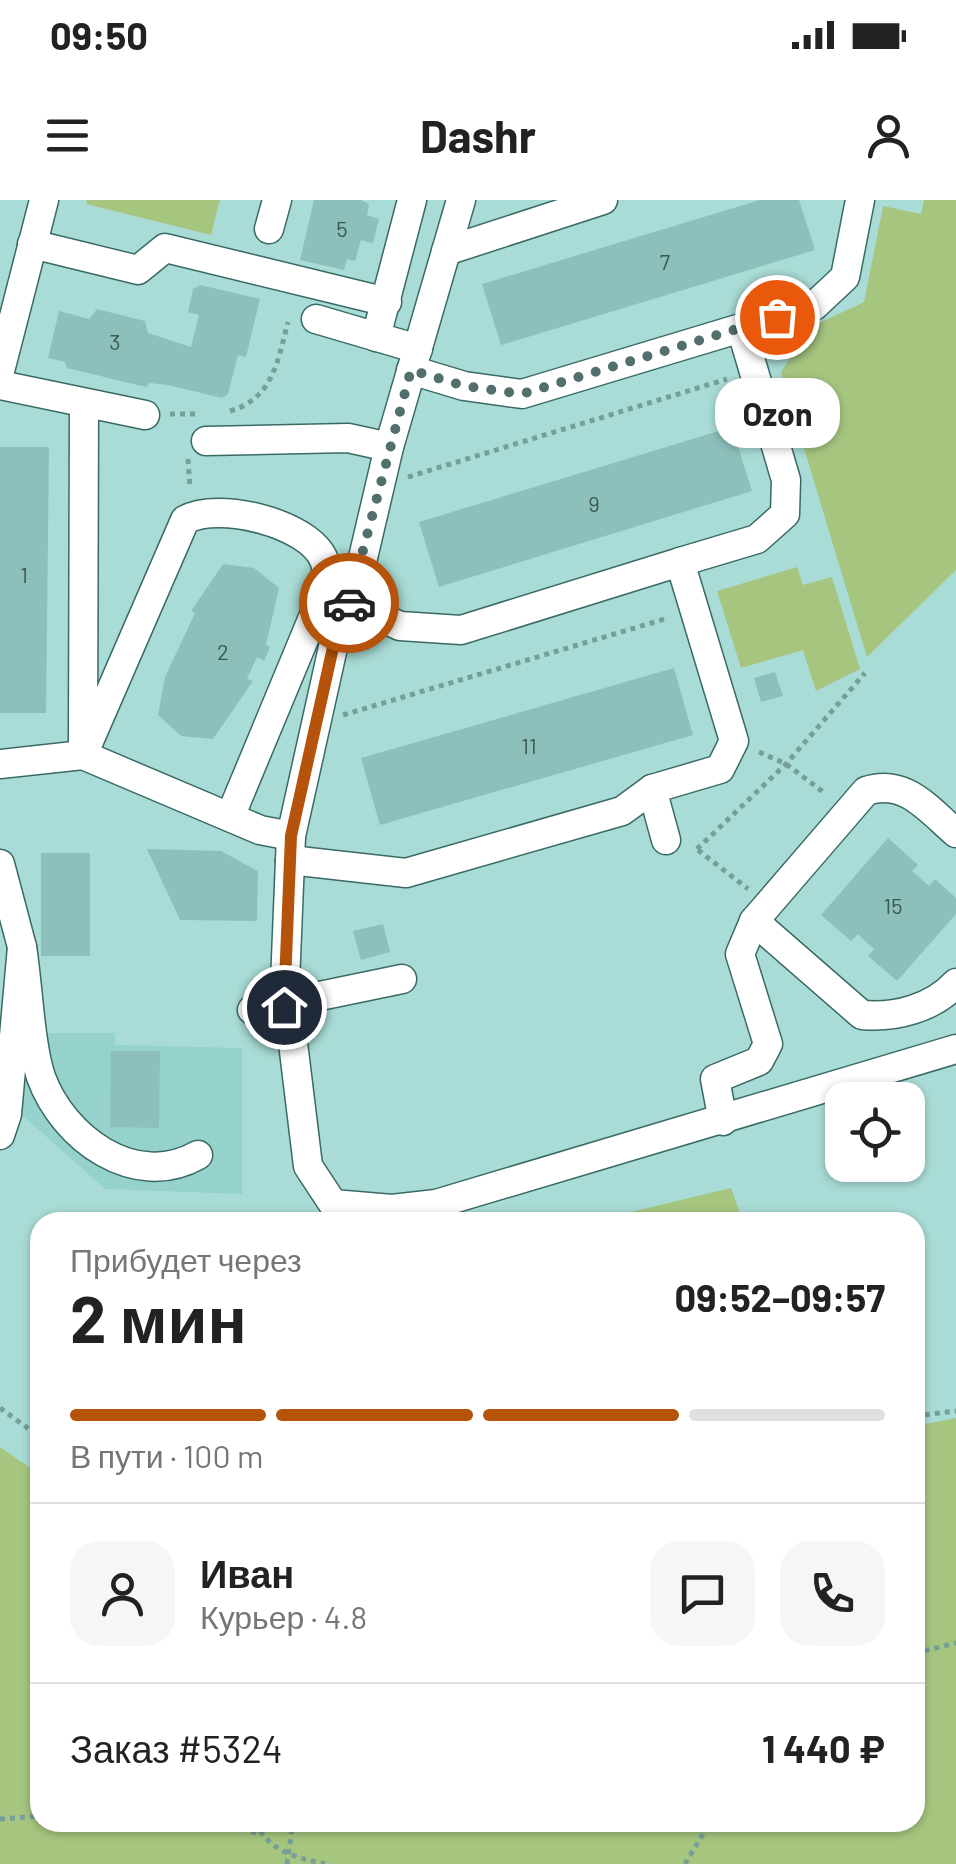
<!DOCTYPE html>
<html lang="ru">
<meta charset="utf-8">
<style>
:root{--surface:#fff;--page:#f6f6f6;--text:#222;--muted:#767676;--line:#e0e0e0;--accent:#b45309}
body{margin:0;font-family:Barlow,sans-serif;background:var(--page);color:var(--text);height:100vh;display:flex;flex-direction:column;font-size:38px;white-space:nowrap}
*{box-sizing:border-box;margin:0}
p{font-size:32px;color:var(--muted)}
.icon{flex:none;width:55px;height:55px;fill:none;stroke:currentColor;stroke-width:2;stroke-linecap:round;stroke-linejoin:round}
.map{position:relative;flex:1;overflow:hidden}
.sheet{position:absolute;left:30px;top:1012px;width:895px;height:620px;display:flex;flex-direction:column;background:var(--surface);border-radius:30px;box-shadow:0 2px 8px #0004}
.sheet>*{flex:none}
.buttons{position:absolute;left:825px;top:882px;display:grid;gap:20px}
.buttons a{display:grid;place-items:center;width:100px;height:100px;border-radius:20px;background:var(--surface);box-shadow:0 2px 8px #0004;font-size:50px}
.pin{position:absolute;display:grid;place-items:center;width:85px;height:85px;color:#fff;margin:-42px;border:5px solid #fff;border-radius:50%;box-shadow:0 2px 10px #0007}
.courier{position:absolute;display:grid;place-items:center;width:100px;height:100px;margin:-50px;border:8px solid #b45309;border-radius:50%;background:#fff;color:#222;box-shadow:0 2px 12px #0007}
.bubble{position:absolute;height:70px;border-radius:30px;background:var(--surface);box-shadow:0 2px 8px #0004;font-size:32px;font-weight:700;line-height:70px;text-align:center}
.head em{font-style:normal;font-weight:700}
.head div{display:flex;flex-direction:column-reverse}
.head{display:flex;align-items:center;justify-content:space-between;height:170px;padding:0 40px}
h1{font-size:65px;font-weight:700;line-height:75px}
.bar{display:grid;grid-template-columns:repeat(4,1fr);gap:15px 10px;align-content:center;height:120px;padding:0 40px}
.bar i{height:12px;border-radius:8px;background:var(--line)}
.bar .active{background:var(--accent)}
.bar p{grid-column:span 4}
.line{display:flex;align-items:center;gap:25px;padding:0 40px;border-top:2px solid var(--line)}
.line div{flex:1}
.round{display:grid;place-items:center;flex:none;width:105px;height:105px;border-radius:30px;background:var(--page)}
.status{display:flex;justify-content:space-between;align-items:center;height:70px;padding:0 50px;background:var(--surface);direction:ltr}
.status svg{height:28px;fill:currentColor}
header{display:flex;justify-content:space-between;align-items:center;height:130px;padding:0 40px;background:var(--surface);font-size:45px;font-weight:700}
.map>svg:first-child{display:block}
.built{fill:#95d2cc}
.green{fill:#a6c67f}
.building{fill:#8ec0bb}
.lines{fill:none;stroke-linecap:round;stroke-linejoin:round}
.minor-casing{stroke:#396a65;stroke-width:31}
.path{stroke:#779f9a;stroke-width:5;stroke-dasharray:5 5;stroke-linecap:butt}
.minor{stroke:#fff;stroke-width:28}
.done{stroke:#516f6c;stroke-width:10;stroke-dasharray:0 18}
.route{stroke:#b45309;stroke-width:12}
.labels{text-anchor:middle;stroke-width:8;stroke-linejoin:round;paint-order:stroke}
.number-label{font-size:22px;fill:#3c5855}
</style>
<div class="status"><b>09:50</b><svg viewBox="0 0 49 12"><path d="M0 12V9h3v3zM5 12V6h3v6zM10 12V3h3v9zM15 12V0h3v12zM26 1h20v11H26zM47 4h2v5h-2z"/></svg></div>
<header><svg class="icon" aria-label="menu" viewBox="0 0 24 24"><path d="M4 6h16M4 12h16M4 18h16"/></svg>Dashr<svg class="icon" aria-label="person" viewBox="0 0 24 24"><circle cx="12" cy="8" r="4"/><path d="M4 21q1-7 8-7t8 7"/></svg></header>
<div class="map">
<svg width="956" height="1664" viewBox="0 0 956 1664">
<rect width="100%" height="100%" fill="#a9dcd6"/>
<path class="built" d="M26 833H115V845L242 848V994L105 989 21 914Z"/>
<g class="green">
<path d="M87 0H220L211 35 86 4Z"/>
<path d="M924 0H956V370L867 457 781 172 811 127 864 102 883 6 921 14Z"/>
<path d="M797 367 803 385 832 377 860 469 816 491 803 450 741 468 717 391Z"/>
<path d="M731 988 743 1022H589Z"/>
<path d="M956 1218V1664H0V1247L40 1275V1622H915V1226Z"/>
</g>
<g class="building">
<path d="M314 0H361L369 4 367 15 379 19 373 43 361 40 355 61 347 59 344 70 300 60Z"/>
<path d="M760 0H799L815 50 501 145 482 84Z"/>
<path d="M200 85 260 99 246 157 238 155 228 194 222 198 168 185 150 183 146 187 67 168 65 162 48 158 59 111 89 119 97 109 145 121 148 133 191 147 199 115 188 112 193 89Z"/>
<path d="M732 227 752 291 439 387 419 322Z"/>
<path d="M0 247H49L46 513H0Z"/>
<path d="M223 364 254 368 279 388 266 445 270 447 264 461 257 457 247 479 253 481 213 539 181 536 158 515 165 477 195 413 191 411Z"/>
<path d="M674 468 693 535 380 625 361 558Z"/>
<path d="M775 472 783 496 761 502 754 478Z"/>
<path d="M888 638 918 665 912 671 929 686 935 679 956 698V714L897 781 868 756 874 749 866 742 858 734 851 741 821 715Z"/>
<path d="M147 649 221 651 258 671 257 721 180 720Z"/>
<rect x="41" y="653" width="49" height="103"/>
<path d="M383 724 390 752 361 760 353 731Z"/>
<path d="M111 851H160L159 928 110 927Z"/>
</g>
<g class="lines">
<defs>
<g id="minor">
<path d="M269 29 277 0"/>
<path d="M32 44 138 70 165 48 387 102"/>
<path d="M446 51 603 0"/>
<path d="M316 119 418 149"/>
<path d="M741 128 814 106 845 77 860 0"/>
<path d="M376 137 412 0"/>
<path d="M411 170 464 186 522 194 741 128 786 280 785 314 757 339 680 362"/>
<path d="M0 171 44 0"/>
<path d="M0 185 145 215"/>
<path d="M206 241 348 238 389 247"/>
<path d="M83 544 84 203"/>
<path d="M83 555 185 320C218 301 309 323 324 360 328 368 325 382 324 391L230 617"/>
<path d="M0 564 83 555 260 630 291 636"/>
<path d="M652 589 666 640"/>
<path d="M290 660 406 673 622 611 652 589 720 569 734 541 680 362 461 430 400 426 349 403"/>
<path d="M0 664 22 747 7 914 0 935"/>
<path d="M754 721 862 815C896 818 933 808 956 783"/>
<path d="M22 747C28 783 30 845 41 877 63 938 135 991 198 955"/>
<path d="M284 807 291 636 334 443 358 379 389 247 461 0"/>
<path d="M252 810 402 779"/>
<path d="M293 843 308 966 333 1004 392 1009 436 1004 956 849"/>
<path d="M723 921 715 879 759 861 768 844 740 754 754 721 866 591C905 578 928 609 956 633"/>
</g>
</defs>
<use href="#minor" class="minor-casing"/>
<g class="path">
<path d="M230 211C273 199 278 160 288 122"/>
<path d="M170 214H199"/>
<path d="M188 259 190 288"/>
<path d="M408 277 727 179"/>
<path d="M343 515 668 418"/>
<path d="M759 552 786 564 826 594"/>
<path d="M697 649 786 564 865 473"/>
<path d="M698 650 748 689"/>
<path d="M0 1208 40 1237"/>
<path d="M915 1216 956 1211"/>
<path d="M915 1453 956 1443"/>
<path d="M0 1619 40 1616"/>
<path d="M223 1622 259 1634"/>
<path d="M256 1622C267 1651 298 1658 325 1664"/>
<path d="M287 1664 293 1622"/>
<path d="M685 1664 710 1622"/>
</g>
<use href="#minor" class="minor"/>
</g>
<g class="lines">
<path class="done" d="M349 403 411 170 464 186 522 194 777 117"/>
<path class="route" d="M284 807 291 636 334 443 349 403"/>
</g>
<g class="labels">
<g class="number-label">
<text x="342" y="37">5</text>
<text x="665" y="70">7</text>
<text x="115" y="150">3</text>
<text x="594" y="312">9</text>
<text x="24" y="383">1</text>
<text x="223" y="460">2</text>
<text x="529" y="554">11</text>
<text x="893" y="714">15</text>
</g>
</g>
</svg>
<div class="buttons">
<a><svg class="icon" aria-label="locate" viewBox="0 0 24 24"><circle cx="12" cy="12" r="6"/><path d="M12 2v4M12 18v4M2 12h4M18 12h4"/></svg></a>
</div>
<div class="pin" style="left:777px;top:117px;background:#ea580c"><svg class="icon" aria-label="bag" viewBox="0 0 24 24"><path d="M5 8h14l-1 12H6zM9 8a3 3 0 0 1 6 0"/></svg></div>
<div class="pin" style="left:284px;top:807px;background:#1f2937"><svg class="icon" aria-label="home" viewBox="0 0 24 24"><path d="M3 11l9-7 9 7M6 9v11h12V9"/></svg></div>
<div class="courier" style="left:349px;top:403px"><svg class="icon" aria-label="car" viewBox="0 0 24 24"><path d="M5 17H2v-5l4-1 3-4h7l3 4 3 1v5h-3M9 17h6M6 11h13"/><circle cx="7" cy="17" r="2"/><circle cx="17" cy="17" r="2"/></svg></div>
<div class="bubble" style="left:715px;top:178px;width:125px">Ozon</div>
<section class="sheet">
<div class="head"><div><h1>2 мин</h1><p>Прибудет через</p></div><em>09:52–09:57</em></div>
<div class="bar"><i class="active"></i><i class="active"></i><i class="active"></i><i></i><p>В пути · 100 m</p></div>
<div class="line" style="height:180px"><a class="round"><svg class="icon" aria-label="person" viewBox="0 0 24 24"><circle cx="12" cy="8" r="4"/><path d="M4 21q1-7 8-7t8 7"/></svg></a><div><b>Иван</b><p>Курьер · 4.8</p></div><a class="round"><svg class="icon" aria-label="chat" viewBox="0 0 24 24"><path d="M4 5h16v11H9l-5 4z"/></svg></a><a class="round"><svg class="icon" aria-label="phone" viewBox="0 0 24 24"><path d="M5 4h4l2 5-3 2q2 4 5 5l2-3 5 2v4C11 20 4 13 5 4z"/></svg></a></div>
<div class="line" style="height:130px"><div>Заказ #5324</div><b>1 440 ₽</b></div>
</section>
</div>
